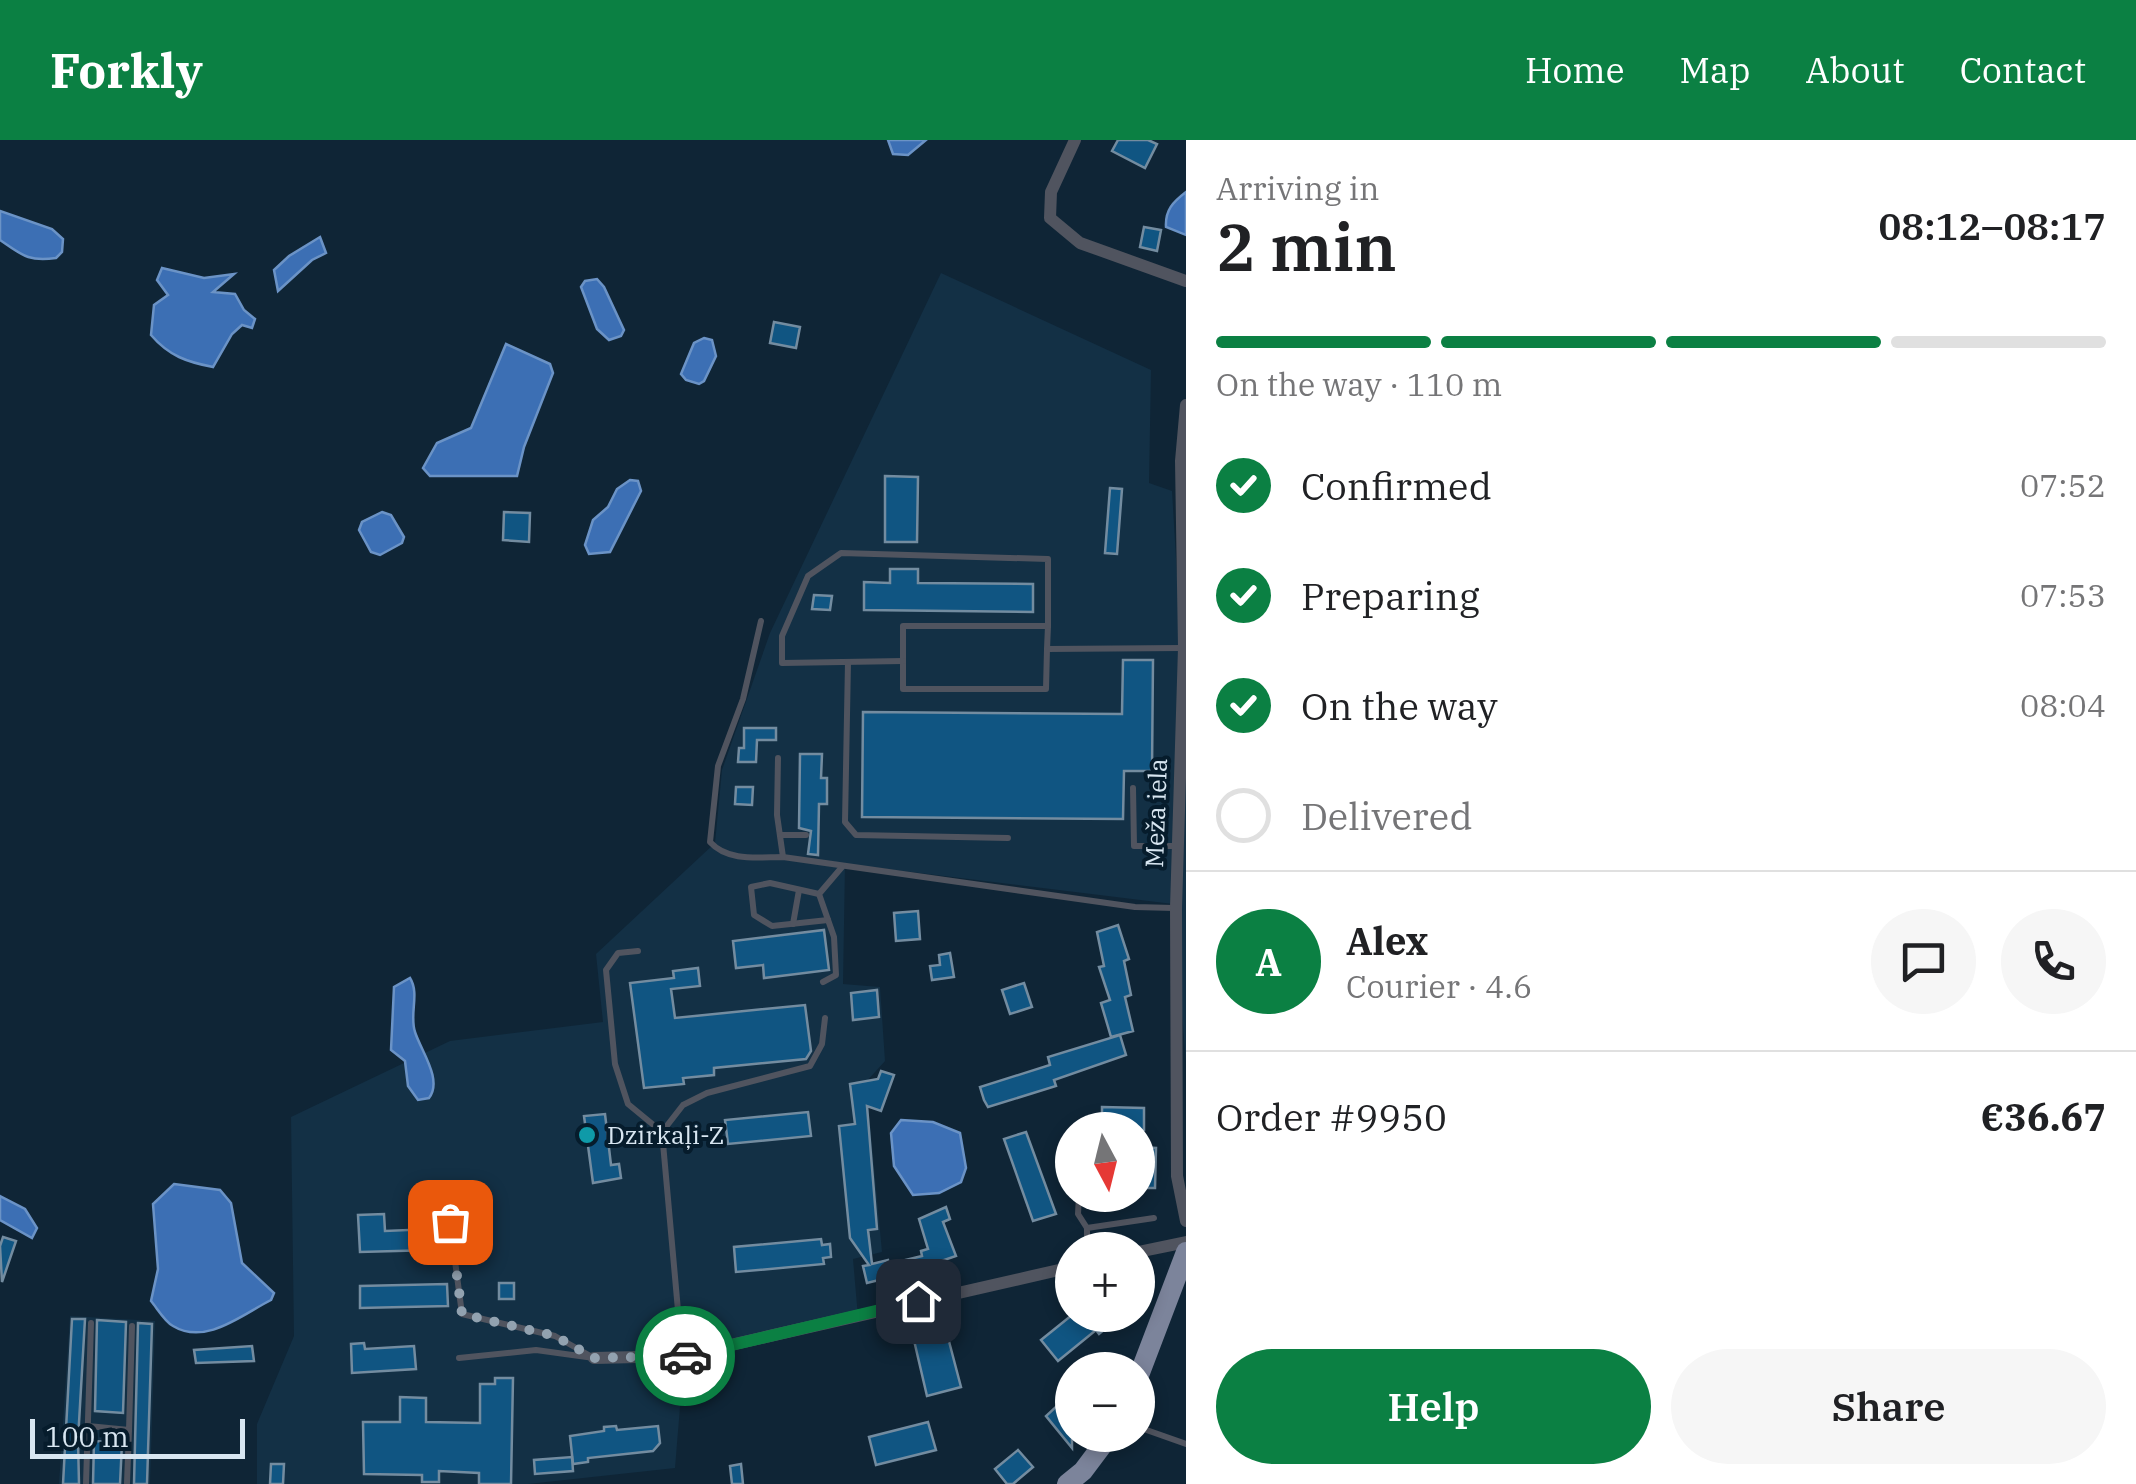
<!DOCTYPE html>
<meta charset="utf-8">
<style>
:root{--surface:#fff;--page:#f6f6f6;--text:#202124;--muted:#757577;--line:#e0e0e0;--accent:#0b8043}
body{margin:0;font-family:"IBM Plex Serif",serif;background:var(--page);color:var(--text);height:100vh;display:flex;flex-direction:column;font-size:38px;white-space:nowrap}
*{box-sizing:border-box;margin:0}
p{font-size:32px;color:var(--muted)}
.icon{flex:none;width:55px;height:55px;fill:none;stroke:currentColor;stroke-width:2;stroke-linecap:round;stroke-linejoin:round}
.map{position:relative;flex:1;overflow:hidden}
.drawer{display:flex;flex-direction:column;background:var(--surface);width:950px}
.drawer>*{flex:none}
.needle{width:65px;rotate:173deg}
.tools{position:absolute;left:1055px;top:972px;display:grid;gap:20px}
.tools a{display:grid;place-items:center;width:100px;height:100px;border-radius:50%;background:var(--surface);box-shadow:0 5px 15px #0003;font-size:50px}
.scale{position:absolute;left:30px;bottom:25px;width:215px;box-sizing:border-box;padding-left:10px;border:5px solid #d8e6f1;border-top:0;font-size:28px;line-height:35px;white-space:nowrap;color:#d8e6f1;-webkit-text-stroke:8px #061c2c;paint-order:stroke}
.pin{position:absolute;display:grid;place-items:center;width:85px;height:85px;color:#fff;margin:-42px;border-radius:20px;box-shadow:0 5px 15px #0006}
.courier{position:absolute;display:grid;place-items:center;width:100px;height:100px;margin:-50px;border:8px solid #0b8043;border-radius:50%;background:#fff;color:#222;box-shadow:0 2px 12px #0007}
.headline em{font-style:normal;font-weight:600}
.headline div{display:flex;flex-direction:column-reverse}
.headline{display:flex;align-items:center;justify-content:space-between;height:170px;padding:0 30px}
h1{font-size:65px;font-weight:600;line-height:75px}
.bar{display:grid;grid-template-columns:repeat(4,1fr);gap:15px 10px;align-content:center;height:120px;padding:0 30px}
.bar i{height:12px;border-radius:8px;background:var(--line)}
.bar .active{background:var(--accent)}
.bar p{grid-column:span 4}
.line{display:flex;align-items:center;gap:25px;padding:0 30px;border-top:2px solid var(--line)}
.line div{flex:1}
.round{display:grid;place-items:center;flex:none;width:105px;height:105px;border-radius:52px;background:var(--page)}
ol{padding:0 30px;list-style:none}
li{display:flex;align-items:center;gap:30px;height:110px}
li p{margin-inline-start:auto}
li .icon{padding:10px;border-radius:50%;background:var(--accent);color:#fff;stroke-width:4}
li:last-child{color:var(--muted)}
li i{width:55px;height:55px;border:5px solid var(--line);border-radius:50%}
.primary-button{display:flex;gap:20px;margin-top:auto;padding:20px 30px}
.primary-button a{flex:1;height:115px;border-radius:60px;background:var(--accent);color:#fff;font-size:40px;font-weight:600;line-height:115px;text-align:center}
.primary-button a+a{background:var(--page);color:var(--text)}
header{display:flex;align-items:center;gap:60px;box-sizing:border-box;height:140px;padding:0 50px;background:var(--accent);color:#fff}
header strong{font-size:48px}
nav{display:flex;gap:55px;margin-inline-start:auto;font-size:35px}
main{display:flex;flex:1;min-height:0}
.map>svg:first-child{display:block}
.built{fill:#133045}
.water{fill:#3c6fb4;stroke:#6b93c6;stroke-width:2.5}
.building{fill:#105582;stroke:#738ca0;stroke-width:2.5}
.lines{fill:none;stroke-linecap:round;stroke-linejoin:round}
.service{stroke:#50545f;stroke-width:6}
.minor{stroke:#50545f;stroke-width:12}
.primary{stroke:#7c849b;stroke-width:20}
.done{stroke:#92a2b0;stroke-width:10;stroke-dasharray:0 18}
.route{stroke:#0b8043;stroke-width:12}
.culture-dot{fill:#0f9aa8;stroke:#061c2c;stroke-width:4}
.labels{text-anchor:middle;stroke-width:8;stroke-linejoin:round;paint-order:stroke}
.street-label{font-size:25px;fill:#d8e6f1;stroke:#061c2c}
.poi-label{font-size:25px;fill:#d8e6f1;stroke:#061c2c;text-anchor:start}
</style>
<header>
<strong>Forkly</strong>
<nav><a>Home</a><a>Map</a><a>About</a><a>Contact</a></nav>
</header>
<main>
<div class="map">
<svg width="1186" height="1344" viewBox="0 0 1186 1344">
<rect width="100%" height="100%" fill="#0f2536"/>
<g class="built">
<path d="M941 133 1151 230 1149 343 1172 351 1182 519 1186 520V922L1173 764 845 724 843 844 880 847 885 921 866 942 882 1112 853 1119 858 1177 684 1218 675 1328 528 1344H257V1284L294 1196 291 977 450 901 603 882 596 814 715 703 722 630 770 493Z"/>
<path d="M70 1176 155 1181 150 1344H59Z"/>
</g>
<g class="water">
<path d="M888 0H926L908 15 893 14Z"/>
<path d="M1186 52V95L1166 87C1165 70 1173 62 1186 52Z"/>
<path d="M0 71 52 89 63 99 62 112 56 118C28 122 22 115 0 100Z"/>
<path d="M320 97 326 113 312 120 278 151 274 130 289 116Z"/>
<path d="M162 128 204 138 234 134 213 152 235 154 244 170 255 179 252 188 242 185 232 194 213 227C187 222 169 216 151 195L154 165 168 155 157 140Z"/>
<path d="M597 139 604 147 624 190 621 196 609 200 597 189 581 147 585 141Z"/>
<path d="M704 198 712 200 716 216 704 241 699 244 686 240 681 234 694 203Z"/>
<path d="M506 204 550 224 553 233 524 307 517 336H430L423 328 437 303 471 288Z"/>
<path d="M630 340 638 341 641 351 610 412 589 414 585 405 593 380 608 367 617 349Z"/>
<path d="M382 372 391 375 404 397 402 403 380 415 371 412 359 390 362 382Z"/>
<path d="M410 838C420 854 409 874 415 892 421 911 443 940 429 958L418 960 408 946 405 921 391 910 394 847Z"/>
<path d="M901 980 933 982 960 993 966 1028 961 1042 939 1053 913 1055 894 1026 891 993Z"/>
<path d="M174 1044 220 1050 231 1063 242 1123 274 1153 271 1160C243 1174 206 1206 173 1186 165 1182 157 1168 151 1161L158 1129 153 1064Z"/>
<path d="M0 1056 25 1069 37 1088 32 1098 0 1080Z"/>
</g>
<g class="building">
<path d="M1118 0H1148L1157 4 1145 28 1112 11Z"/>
<path d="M1144 87 1161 90 1157 111 1140 107Z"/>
<path d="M774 182 800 187 796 208 770 203Z"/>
<path d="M885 336 918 337 917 402H885Z"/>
<path d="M1110 348 1122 349 1117 414 1105 413Z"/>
<path d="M504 372 530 373 529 402 503 400Z"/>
<path d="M890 429H918V443L1033 444V472L864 470V442L890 443Z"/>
<path d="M814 455 832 456 830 470 812 469Z"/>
<path d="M1123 520H1153L1152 631H1124L1123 679 862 677 863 572 1122 574Z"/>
<path d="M744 588H776V600H757L756 622H738L739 608H744Z"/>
<path d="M800 614H822L821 638H827V664H819L818 715 808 714 811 691 799 688Z"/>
<path d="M736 647H753L752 665 735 664Z"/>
<path d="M918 771 920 799 896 801 894 773Z"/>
<path d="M1118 785 1129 819 1124 821 1131 855 1125 857 1133 891 1111 897 1101 863 1110 860 1099 827 1104 826 1097 792Z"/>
<path d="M824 790 829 830 764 838 763 825 736 828 733 801Z"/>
<path d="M950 813 954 837 932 840 930 826 940 825 939 815Z"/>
<path d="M698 828 700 846 671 849 675 878 805 865 811 911 806 919 714 928V935L683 938 684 944 644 948 630 843 674 838 673 831Z"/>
<path d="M1024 843 1032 867 1010 874 1002 850Z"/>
<path d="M877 850 879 877 853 880 851 853Z"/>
<path d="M1120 895 1126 915 1054 940 1056 946 988 967 984 960 980 947 1050 925 1048 917Z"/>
<path d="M881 931 894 935 881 971 867 966 877 1089 868 1090 872 1124 888 1120 889 1124 922 1116 921 1111 928 1109 919 1079 946 1067 950 1079 943 1082 956 1116 906 1133 910 1148 892 1153 890 1146 881 1148 879 1140 867 1143 863 1126 869 1125 850 1098 839 986 855 984 850 944 878 939Z"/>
<path d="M1102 967 1144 968V990H1102Z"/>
<path d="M808 972 811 996 728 1004 725 980Z"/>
<path d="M605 974 611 1025 619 1024 621 1038 593 1043 584 976Z"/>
<path d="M1026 992 1056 1074 1033 1081 1004 999Z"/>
<path d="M1138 1007 1156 1008 1155 1048H1138Z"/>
<path d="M384 1074 385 1091 432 1089 433 1110 360 1112 358 1075Z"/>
<path d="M3 1097 16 1101 2 1142 0 1106Z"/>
<path d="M821 1099 822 1105 830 1104 831 1117 823 1118 824 1124 736 1132 734 1107Z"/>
<rect x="499" y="1143" width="15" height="16"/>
<path d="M447 1144 448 1166 360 1168V1146Z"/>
<path d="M941 1171 961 1247 927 1256 913 1196 901 1197 898 1187 910 1184 908 1180Z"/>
<path d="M1072 1175H1122L1099 1194 1096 1190 1058 1221 1041 1200Z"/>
<path d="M72 1179H85L78 1300 79 1344H63Z"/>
<path d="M97 1180 126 1182 123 1273 95 1271Z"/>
<path d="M138 1183 152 1184 147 1344H134Z"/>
<path d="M364 1203 365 1209 414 1206 416 1229 352 1233 351 1204Z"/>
<path d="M252 1206 254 1221 196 1223 194 1210Z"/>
<path d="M495 1238H513L511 1344H479V1333L439 1331V1342H422V1335L364 1334 363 1282H400V1257L426 1258V1282L480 1283V1244H495Z"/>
<path d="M1059 1264 1066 1273 1072 1267V1308L1046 1276Z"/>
<path d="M928 1282 936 1310 876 1325 869 1297Z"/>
<path d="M616 1286 617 1290 658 1286 660 1303 653 1311 588 1318V1322L573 1324 570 1296 604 1291V1287Z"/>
<path d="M94 1301 122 1303 120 1344H93Z"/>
<path d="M1018 1310 1033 1327 1013 1344H1007L995 1329Z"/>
<path d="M572 1317 573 1331 535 1334 534 1320Z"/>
<path d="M271 1324H284L283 1344H270Z"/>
<path d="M741 1324 743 1344H732L730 1326Z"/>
</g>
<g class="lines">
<g class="service">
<path d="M761 481 743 559 718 626 710 702C728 722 759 717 783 717L1135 767 1174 768"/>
<path d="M1047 509 1048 486H903V549H1046L1047 509 1182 508"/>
<path d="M903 521 782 523V496L808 436 841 413 1048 419V486"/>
<path d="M848 522 845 682 856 695 1008 698"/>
<path d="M778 618 777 675 783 717"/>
<path d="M1133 648 1134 706H1176"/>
<path d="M780 695H806"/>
<path d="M819 754 770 743 751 747 754 775 772 786 828 780"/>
<path d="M793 784 799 750"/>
<path d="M638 811 618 813 606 830 615 924 628 964 662 992 682 1215"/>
<path d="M823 842 836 835 834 797 819 754 842 727"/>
<path d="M1081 990V987"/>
<path d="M662 992 683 965 707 953 810 926 822 904 825 878"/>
<path d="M1079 1055 1078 1074 1087 1088"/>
<path d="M450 1083 462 1174 555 1196 594 1218 536 1210 459 1218"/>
<path d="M1087 1110V1088L1154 1078"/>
<path d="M88 1286 129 1290 132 1186"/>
<path d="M1138 1287 1186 1304"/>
<path d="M127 1343 129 1290"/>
<path d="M86 1344 91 1183"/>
</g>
<g class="minor">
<path d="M1075 0 1051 52 1050 78 1080 103 1186 141"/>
<path d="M1186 265 1181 321 1184 508 1176 768 1177 1036 1186 1081"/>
<path d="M1138 1112 1186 1102"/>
<path d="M594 1218 682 1216 1072 1127"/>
</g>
<g class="primary">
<path d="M1138 1238 1186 1112"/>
<path d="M1067 1344 1083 1331 1110 1295"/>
</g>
</g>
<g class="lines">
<path class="done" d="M450 1082 462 1174 555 1196 594 1218 685 1216"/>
<path class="route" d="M685 1216 918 1161"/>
</g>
<circle class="culture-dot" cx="587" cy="995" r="10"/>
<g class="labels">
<g class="street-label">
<text transform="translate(1156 673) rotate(-88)" y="9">Meža iela</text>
</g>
<g class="poi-label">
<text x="607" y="1004">Dzirkaļi-Z</text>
</g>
</g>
</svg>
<div class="tools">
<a><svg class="needle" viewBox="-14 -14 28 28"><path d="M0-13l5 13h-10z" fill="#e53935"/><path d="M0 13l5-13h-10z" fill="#757577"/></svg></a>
<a>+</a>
<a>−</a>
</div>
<div class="scale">100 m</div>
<div class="pin" style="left:450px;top:1082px;background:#ea580c"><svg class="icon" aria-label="bag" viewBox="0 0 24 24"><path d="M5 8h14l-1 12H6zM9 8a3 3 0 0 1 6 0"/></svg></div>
<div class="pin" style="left:918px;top:1161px;background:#1f2937"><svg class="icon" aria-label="home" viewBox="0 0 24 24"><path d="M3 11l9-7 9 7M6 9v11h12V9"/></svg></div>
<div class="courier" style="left:685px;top:1216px"><svg class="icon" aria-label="car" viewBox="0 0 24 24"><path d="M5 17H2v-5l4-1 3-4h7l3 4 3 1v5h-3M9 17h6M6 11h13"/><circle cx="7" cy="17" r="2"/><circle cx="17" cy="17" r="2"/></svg></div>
</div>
<section class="drawer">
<div class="headline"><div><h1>2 min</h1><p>Arriving in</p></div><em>08:12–08:17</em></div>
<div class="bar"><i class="active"></i><i class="active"></i><i class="active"></i><i></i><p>On the way · 110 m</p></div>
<ol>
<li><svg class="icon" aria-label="check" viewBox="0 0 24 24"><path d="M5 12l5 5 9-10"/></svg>Confirmed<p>07:52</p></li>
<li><svg class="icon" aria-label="check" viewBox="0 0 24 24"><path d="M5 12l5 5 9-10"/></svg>Preparing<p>07:53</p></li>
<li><svg class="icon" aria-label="check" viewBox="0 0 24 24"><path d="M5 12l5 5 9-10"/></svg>On the way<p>08:04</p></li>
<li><i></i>Delivered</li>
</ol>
<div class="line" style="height:180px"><b class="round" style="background:var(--accent);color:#fff">A</b><div><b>Alex</b><p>Courier · 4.6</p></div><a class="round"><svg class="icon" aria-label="chat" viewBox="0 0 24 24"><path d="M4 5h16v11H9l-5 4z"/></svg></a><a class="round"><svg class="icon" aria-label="phone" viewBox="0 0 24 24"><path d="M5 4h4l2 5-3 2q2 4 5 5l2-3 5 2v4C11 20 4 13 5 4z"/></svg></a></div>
<div class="line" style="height:130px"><div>Order #9950</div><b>€36.67</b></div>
<div class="primary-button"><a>Help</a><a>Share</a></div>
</section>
</main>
